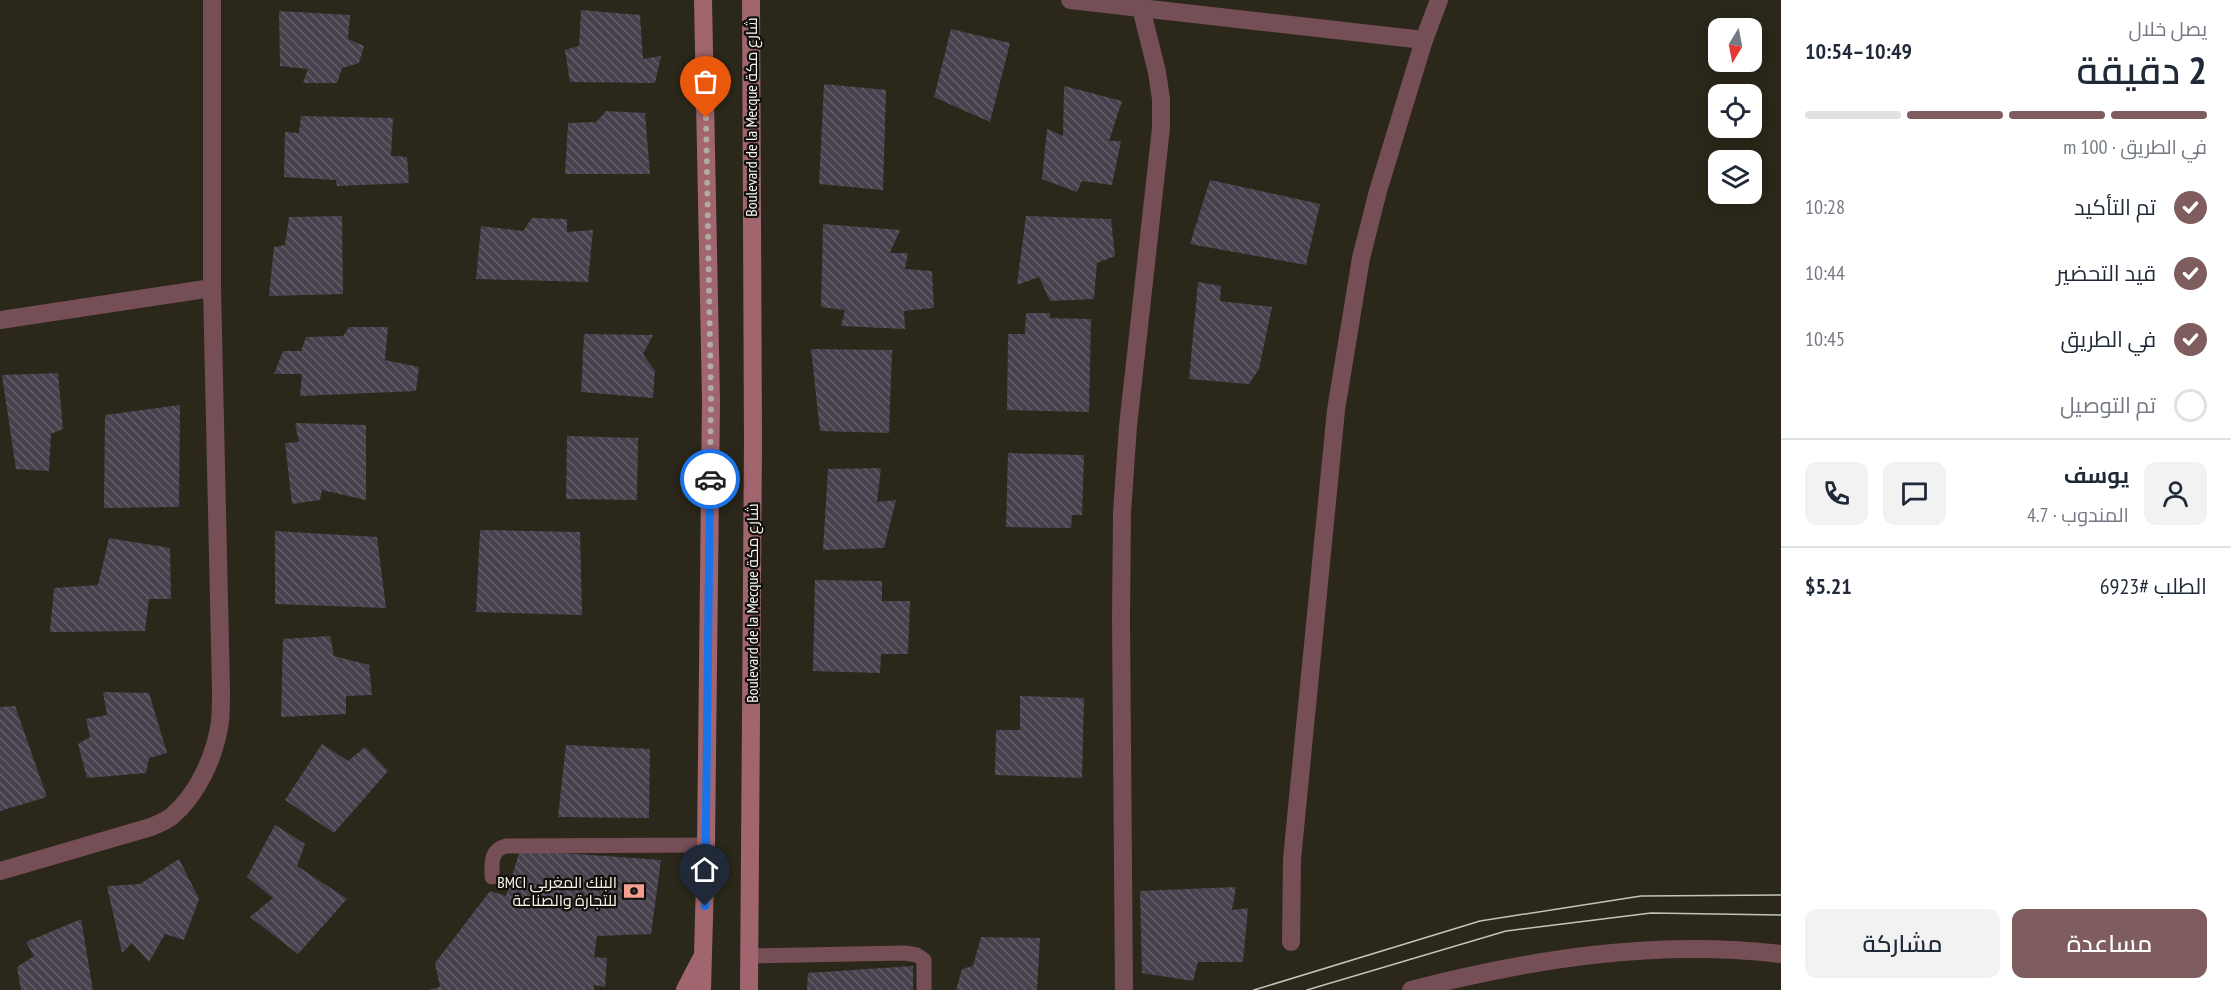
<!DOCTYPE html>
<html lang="ar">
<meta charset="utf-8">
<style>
:root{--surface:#fff;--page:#f2f2f3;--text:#1f2937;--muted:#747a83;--line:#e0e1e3;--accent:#7f5d5f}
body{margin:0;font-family:"PT Sans Narrow",Cairo,sans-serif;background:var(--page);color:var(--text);direction:rtl;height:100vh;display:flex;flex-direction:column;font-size:22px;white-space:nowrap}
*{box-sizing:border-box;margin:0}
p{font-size:20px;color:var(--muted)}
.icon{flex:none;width:33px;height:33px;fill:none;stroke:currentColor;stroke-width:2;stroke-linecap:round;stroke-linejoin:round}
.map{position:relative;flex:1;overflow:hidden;direction:ltr}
.details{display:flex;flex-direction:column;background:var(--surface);width:450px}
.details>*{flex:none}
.needle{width:39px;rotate:190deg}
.fabs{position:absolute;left:1708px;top:18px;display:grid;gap:12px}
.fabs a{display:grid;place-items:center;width:54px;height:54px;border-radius:12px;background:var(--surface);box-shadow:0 3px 15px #0003;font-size:30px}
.pin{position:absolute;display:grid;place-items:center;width:51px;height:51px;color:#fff;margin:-62px -26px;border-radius:50% 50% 50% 0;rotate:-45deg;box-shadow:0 0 6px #0007}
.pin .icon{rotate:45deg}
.courier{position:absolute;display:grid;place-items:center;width:60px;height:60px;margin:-30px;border:4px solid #1a73e8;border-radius:50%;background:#fff;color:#222;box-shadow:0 2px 8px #0007}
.overview em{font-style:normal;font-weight:600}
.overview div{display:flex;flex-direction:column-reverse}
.overview{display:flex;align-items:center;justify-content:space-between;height:102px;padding:0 24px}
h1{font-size:39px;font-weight:600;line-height:45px}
.bar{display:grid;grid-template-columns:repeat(4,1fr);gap:9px 6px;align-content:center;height:72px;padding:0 24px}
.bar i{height:8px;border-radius:4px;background:var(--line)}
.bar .selected{background:var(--accent)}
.bar p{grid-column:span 4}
.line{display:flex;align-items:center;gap:15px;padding:0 24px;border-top:2px solid var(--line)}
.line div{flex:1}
.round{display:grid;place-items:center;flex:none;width:63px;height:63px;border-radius:12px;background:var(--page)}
ol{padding:0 24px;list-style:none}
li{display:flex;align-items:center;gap:18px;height:66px}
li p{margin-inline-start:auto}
li .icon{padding:6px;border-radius:50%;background:var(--accent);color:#fff;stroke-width:4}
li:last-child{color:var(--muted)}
li i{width:33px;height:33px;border:3px solid var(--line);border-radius:50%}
.cta{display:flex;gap:12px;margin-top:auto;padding:12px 24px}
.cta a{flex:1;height:69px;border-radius:12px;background:var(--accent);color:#fff;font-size:24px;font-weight:600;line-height:69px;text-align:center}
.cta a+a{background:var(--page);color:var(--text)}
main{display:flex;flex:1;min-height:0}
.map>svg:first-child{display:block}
.building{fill:url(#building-back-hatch)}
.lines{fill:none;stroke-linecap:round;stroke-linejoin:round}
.lane{stroke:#754f55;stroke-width:15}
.street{stroke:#754f55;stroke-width:18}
.secondary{stroke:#a0656e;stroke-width:18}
.tram{stroke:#c6c3b9;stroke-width:1.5}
.done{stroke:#b0aca2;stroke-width:6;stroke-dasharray:0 10.8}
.route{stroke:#1a73e8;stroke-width:8}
.labels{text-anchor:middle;stroke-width:4.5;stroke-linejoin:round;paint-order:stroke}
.street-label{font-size:16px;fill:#f7f4eb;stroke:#12100a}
.poi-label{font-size:16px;fill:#f7f4eb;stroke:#12100a;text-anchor:end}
</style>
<main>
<section class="details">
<div class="overview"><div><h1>2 دقيقة</h1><p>يصل خلال</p></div><em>10:49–10:54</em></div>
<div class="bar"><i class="selected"></i><i class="selected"></i><i class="selected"></i><i></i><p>في الطريق · 100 m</p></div>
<ol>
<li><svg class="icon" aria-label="check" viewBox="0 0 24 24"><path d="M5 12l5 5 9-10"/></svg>تم التأكيد<p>10:28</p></li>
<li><svg class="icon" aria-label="check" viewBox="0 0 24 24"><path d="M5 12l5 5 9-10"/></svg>قيد التحضير<p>10:44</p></li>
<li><svg class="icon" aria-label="check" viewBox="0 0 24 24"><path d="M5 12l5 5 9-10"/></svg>في الطريق<p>10:45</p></li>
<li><i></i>تم التوصيل</li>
</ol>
<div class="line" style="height:108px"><a class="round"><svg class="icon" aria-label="person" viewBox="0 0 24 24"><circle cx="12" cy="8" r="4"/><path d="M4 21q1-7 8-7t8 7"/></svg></a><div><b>يوسف</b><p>المندوب · 4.7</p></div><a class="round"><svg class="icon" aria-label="chat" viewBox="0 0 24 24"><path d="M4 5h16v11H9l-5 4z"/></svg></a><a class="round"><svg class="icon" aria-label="phone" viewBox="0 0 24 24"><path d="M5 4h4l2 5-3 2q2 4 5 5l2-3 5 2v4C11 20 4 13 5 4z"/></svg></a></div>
<div class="line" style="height:78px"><div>الطلب #6923</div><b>$5.21</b></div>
<div class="cta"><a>مساعدة</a><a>مشاركة</a></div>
</section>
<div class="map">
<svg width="1781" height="990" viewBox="0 0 1781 990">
<defs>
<pattern id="building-back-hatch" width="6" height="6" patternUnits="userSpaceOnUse" patternTransform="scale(1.5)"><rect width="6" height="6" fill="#48414d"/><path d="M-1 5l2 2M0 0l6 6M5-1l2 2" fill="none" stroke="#635d67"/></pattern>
</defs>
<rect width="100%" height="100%" fill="#2b271a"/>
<g class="building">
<path d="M581 10 640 15 643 59 661 56 655 83 570 82 565 50 579 46Z"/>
<path d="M279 11 350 15 348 39 364 46 359 63 342 68 337 83H303L308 69 280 66Z"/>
<path d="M951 29 1010 43 990 122 934 97Z"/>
<path d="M824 84 886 90 883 190 819 184Z"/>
<path d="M1064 86 1122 101 1109 141H1121L1112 185 1082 181 1077 192 1042 179 1047 129 1063 136Z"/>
<path d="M606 111 645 113 650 174H565L568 123 596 122Z"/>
<path d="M301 116 393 118 391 156 407 157 409 183 337 186 336 180 284 177 285 132 299 133Z"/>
<path d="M1210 180 1320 204 1306 265 1190 244Z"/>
<path d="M342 216 343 294 269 296 274 247 285 245 289 217Z"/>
<path d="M1026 216 1111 219 1115 256 1097 263 1094 299 1050 301 1039 277 1017 285Z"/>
<path d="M532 218 567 219V232L593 230 588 282 476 279 481 226 523 231Z"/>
<path d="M823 224 900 230 890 253H908L905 269 932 271 934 308 904 311 905 329 841 326 845 310 821 307Z"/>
<path d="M1198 282 1221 286 1220 301 1272 307 1259 369 1249 384 1189 379Z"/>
<path d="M1026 313H1050V318L1091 319 1089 412 1007 410 1008 334H1025Z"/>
<path d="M349 327H388L385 360 419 367 416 391 300 396 302 374H274L283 351H301L306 337 343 336Z"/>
<path d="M584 334 653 335 643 354 655 371 653 398 581 392Z"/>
<path d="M811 349 892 350 889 433 820 431Z"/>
<path d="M58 373 63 429 51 434 49 471 16 469 2 375Z"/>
<path d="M180 405 179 507 104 508 105 415Z"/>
<path d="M295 423 366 425V500L322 490 320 500 292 504 285 443 299 442Z"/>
<path d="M567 436 638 438 637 500 566 499Z"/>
<path d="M1008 453 1084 455 1082 515H1072L1071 528 1006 527Z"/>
<path d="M881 468 877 502 896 500 884 548 823 550 828 469Z"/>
<path d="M480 530 580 532 582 615 476 612Z"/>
<path d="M275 531 377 537 386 608 275 604Z"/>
<path d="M109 538 170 548 171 599H149L145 631 50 632 54 588 98 585Z"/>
<path d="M815 580 882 581V601H910L908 654H881L880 673 813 671Z"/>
<path d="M330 636 334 656 369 665 372 695 346 696V714L281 717 283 639Z"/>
<path d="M103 692 149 693 167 753 149 758 146 773 87 778 78 744 90 737 86 719 107 715Z"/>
<path d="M1020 696 1084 698 1082 778 995 775 996 730H1020Z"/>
<path d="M15 706 47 797 0 811V707Z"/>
<path d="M322 744 348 761 365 747 388 771 334 833 285 800Z"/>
<path d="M566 745 650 749 649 818 558 817Z"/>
<path d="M275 825 305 844 297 866 347 899 298 954 250 917 273 898 247 877Z"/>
<path d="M520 850 661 860 651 934 597 936 594 957 607 958 605 987 594 985V990H429L440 987 435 963 490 891 506 896Z"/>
<path d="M179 859 199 899 184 940 165 934 149 962 132 943 122 953 107 886 140 884Z"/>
<path d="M1236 887 1232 910 1248 908 1243 962H1198L1193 981 1142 973 1140 891Z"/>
<path d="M81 919 93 990H21L17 967 34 956 26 942Z"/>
<path d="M981 937 1040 938 1037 990H956L962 969 973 966Z"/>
<path d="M913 966V990H807L808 973Z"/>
</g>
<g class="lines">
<g class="lane">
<path d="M492 877C492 863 490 850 506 846L706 845"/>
<path d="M749 956 905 953 917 955 924 960V990"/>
</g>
<g class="street">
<path d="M1070 0 1424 40"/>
<path d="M0 320 212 288"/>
<path d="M0 871 151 827C158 824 166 821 172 816 198 794 215 756 220 722 221 712 221 700 221 689L212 288V0"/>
<path d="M1291 942 1292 859 1336 410 1361 258 1378 191 1424 40 1439 0"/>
<path d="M1124 990 1121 619 1122 513 1128 426 1161 128V99L1157 72 1139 0"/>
<path d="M1411 990C1531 959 1657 939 1781 954"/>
</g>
<g class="secondary">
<path d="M685 990 701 959"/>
<path d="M702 990 706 845 711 400 703 0"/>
<path d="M749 990 753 441 751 0"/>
</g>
<g class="tram">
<path d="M1254 990 1480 921 1641 896 1781 895"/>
<path d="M1307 990 1506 931 1651 913 1781 915"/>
</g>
</g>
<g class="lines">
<path class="done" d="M706 118 711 400 710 479"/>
<path class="route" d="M705 906 710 479"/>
</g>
<defs>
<symbol id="bank-bare" viewBox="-9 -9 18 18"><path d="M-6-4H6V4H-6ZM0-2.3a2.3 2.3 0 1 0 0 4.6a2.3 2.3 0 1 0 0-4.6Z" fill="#f59d8f" stroke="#12100a" stroke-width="2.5" paint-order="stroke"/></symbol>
</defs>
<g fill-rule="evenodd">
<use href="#bank-bare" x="619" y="876" width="30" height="30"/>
</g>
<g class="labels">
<g class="street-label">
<text transform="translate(751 117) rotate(-90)" y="6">Boulevard de la Mecque شارع مكة</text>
<text transform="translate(752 603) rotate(-90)" y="6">Boulevard de la Mecque شارع مكة</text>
</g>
<g class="poi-label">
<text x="617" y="888">BMCI البنك المغربي<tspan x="617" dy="18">للتجارة والصناعة</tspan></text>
</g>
</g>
</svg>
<div class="fabs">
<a><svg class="needle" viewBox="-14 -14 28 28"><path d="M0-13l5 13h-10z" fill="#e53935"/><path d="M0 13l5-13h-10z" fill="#747a83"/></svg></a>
<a><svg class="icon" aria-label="locate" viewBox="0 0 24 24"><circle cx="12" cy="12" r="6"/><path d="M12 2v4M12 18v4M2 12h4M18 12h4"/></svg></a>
<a><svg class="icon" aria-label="layers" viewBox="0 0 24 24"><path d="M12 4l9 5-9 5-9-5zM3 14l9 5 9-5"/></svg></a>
</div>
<div class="pin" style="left:706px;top:118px;background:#ea580c"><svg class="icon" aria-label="bag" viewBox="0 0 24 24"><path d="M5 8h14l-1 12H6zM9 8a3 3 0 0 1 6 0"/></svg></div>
<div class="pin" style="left:705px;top:906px;background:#1f2937"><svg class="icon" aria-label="home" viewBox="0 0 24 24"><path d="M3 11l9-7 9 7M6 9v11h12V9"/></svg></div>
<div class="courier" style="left:710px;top:479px"><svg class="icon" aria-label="car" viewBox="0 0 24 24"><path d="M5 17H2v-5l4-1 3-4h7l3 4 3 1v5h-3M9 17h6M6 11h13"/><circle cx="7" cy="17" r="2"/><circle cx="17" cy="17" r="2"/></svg></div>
</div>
</main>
